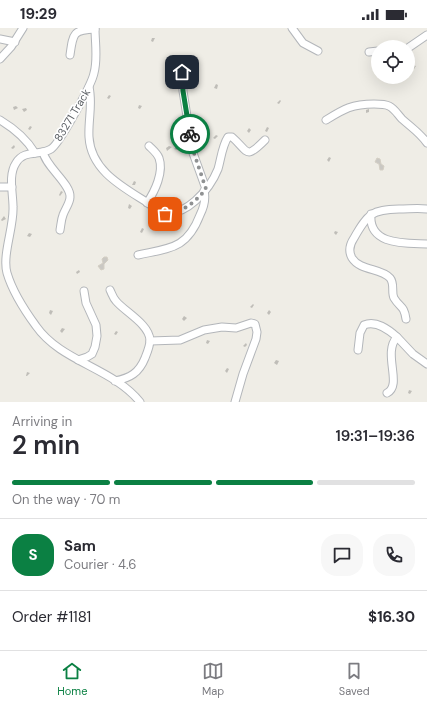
<!DOCTYPE html>
<meta charset="utf-8">
<style>
:root{--surface:#fff;--page:#f7f7f7;--text:#2b2b33;--muted:#7c7c81;--line:#e1e1e2;--accent:#0b8043}
body{margin:0;font-family:"DM Sans",sans-serif;background:var(--page);color:var(--text);height:100vh;display:flex;flex-direction:column;font-size:15px;white-space:nowrap}
*{box-sizing:border-box;margin:0}
p{font-size:13px;color:var(--muted)}
.icon{flex:none;width:22px;height:22px;fill:none;stroke:currentColor;stroke-width:2;stroke-linecap:round;stroke-linejoin:round}
.map{position:relative;height:374px;overflow:hidden}
.side{display:flex;flex-direction:column;background:var(--surface);flex:1}
.side>*{flex:none}
.buttons{position:absolute;left:371px;top:12px;display:grid;gap:8px}
.buttons a{display:grid;place-items:center;width:44px;height:44px;border-radius:50%;background:var(--surface);box-shadow:0 4px 16px #0002;font-size:20px}
.pin{position:absolute;display:grid;place-items:center;width:34px;height:34px;color:#fff;margin:-17px;border-radius:8px;box-shadow:0 2px 6px #0006}
.courier{position:absolute;display:grid;place-items:center;width:40px;height:40px;margin:-20px;border:3px solid #0b8043;border-radius:50%;background:#fff;color:#222;box-shadow:0 1px 5px #0007}
.summary em{font-style:normal;font-weight:600}
.summary div{display:flex;flex-direction:column-reverse}
.summary{display:flex;align-items:center;justify-content:space-between;height:68px;padding:0 12px}
h1{font-size:26px;font-weight:600;line-height:30px}
.bar{display:grid;grid-template-columns:repeat(4,1fr);gap:6px 4px;align-content:center;height:48px;padding:0 12px}
.bar i{height:5px;border-radius:3px;background:var(--line)}
.bar .on{background:var(--accent)}
.bar p{grid-column:span 4}
.line{display:flex;align-items:center;gap:10px;padding:0 12px;border-top:1px solid var(--line)}
.line div{flex:1}
.round{display:grid;place-items:center;flex:none;width:42px;height:42px;border-radius:16px;background:var(--page)}
.status{display:flex;justify-content:space-between;align-items:center;height:28px;padding:0 20px;background:var(--surface);direction:ltr}
.status svg{height:11px;fill:currentColor}
.tab-bar{display:flex;justify-content:space-around;align-items:center;height:56px;border-top:1px solid var(--line);background:var(--surface);font-size:11px;color:var(--muted)}
.tab-bar a{display:grid;justify-items:center;gap:2px}
.tab-bar .on{color:var(--accent)}
.map>svg:first-child{display:block}
.shadow{fill:#0003}
.building{fill:#cac8c3;stroke:#d4cfc4}
.lines{fill:none;stroke-linecap:round;stroke-linejoin:round}
.minor-casing{stroke:#b3b6ba;stroke-width:9}
.minor{stroke:#fff;stroke-width:7}
.done{stroke:#909293;stroke-width:4;stroke-dasharray:0 7.2}
.route{stroke:#0b8043;stroke-width:5}
.labels{text-anchor:middle;stroke-width:3.5;stroke-linejoin:round;paint-order:stroke}
.street-label{font-size:11px;fill:#5d6166;stroke:#fff}
</style>
<div class="status"><b>19:29</b><svg viewBox="0 0 49 12"><path d="M0 12V9h3v3zM5 12V6h3v6zM10 12V3h3v9zM15 12V0h3v12zM26 1h20v11H26zM47 4h2v5h-2z"/></svg></div>
<div class="map">
<svg width="427" height="374" viewBox="0 0 427 374">
<rect width="100%" height="100%" fill="#efede6"/>
<g class="shadow">
<path d="M152 10H155L153 14 151 13Z"/>
<path d="M413 37 416 38 414 41 412 40Z"/>
<path d="M170 40 173 41 171 44 169 43Z"/>
<path d="M216 56 218 57 217 61 214 60Z"/>
<path d="M109 67 111 68 109 71 107 70Z"/>
<path d="M280 72 281 73 279 76 277 75Z"/>
<path d="M139 77 142 78 140 81 138 80Z"/>
<path d="M16 78 18 80 14 82 13 79Z"/>
<path d="M26 80 27 82 24 84 22 81Z"/>
<path d="M369 81V84L366 85V82Z"/>
<path d="M30 98 32 99 30 102 28 101Z"/>
<path d="M267 99 269 100 267 104 265 103Z"/>
<path d="M249 100 251 102 249 105 247 103Z"/>
<path d="M216 107 218 108 215 111 213 110Z"/>
<path d="M14 117 15 119 13 121 11 120Z"/>
<path d="M169 118 172 119 167 123 166 120Z"/>
<path d="M178 118 179 120 177 122 174 121Z"/>
<path d="M329 129 331 130 329 134 327 132Z"/>
<path d="M134 153 136 154 135 157H132Z"/>
<path d="M61 163 63 164 60 168 59 167Z"/>
<path d="M129 176 132 178 130 181 128 180Z"/>
<path d="M4 188 6 191 2 193 1 192Z"/>
<path d="M142 200 144 201 142 205 140 204Z"/>
<path d="M335 203 338 204 336 207 334 205Z"/>
<path d="M29 205 32 206 30 209 27 208Z"/>
<path d="M79 242 80 244 77 246 76 244Z"/>
<path d="M253 276 254 277 252 280 250 279Z"/>
<path d="M50 282 53 283 51 287 49 285Z"/>
<path d="M269 282 271 284 269 287 267 285Z"/>
<path d="M184 288 187 290 184 293 182 291Z"/>
<path d="M62 300 65 301 62 305 60 303Z"/>
<path d="M116 303 118 304 116 307 114 306Z"/>
<path d="M207 312 210 313 208 316 206 315Z"/>
<path d="M246 315 247 317 245 319 243 318Z"/>
<path d="M276 332 279 333 277 337 274 335Z"/>
<path d="M227 340 229 341 227 345 225 343Z"/>
<path d="M27 344 30 345 27 348H26Z"/>
<path d="M409 362 412 363 410 366 408 365Z"/>
</g>
<g class="building">
<path d="M377 130 380 131 381 136 384 138 383 142H380L379 136 375 134Z"/>
<path d="M104 229H107L108 232 104 236V241L101 242 98 238 103 235 102 231Z"/>
</g>
<g class="lines">
<defs>
<g id="minor">
<path d="M95 0C95 15 98 31 94 45 92 56 60 115 51 121 40 128 24 121 16 135 8 147 13 165 13 179 14 199 2 227 7 245 12 262 25 283 36 298 61 334 113 340 140 374"/>
<path d="M292 0 303 15 318 23"/>
<path d="M0 11 15 14"/>
<path d="M408 20 427 7"/>
<path d="M369 24 378 23"/>
<path d="M70 27C73 5 73 2 95 1"/>
<path d="M0 31 11 19 23 0"/>
<path d="M182 32 183 63 191 114 193 125 206 161"/>
<path d="M89 59C93 76 88 92 89 109 91 143 123 159 148 175 152 178 156 182 161 184 185 191 210 161 218 141 221 131 222 118 228 109H232C249 124 245 132 265 112"/>
<path d="M0 92C15 101 26 110 35 125"/>
<path d="M326 92C344 81 352 76 374 76 379 76 385 76 389 78 395 81 398 87 402 91 412 100 419 104 427 115"/>
<path d="M43 124C46 139 71 156 70 169 70 175 65 181 63 187 61 192 61 197 60 202"/>
<path d="M0 159H12"/>
<path d="M147 175C155 163 164 144 159 130 157 125 153 122 149 118"/>
<path d="M371 186C368 218 406 215 427 216"/>
<path d="M138 227C170 220 187 221 200 187 204 179 206 171 204 163"/>
<path d="M110 262C112 266 113 270 116 273 125 284 149 296 150 312 150 318 147 325 145 330 139 345 130 350 115 353"/>
<path d="M406 291C404 277 400 280 394 270 391 264 395 256 390 250 381 240 360 243 352 230 348 223 350 216 354 210 368 185 372 182 399 181 409 181 418 180 427 181"/>
<path d="M150 313 180 312 204 302 222 299 236 300 251 295 255 296 257 304 256 311 243 346 235 374"/>
<path d="M358 322 360 305 364 297C376 292 388 301 397 309"/>
<path d="M78 332 87 329 92 326 95 319 97 308 96 297 86 275 84 263"/>
<path d="M387 365C403 357 382 325 397 309L413 326 427 336"/>
</g>
</defs>
<use href="#minor" class="minor-casing"/>
<use href="#minor" class="minor"/>
</g>
<g class="lines">
<path class="done" d="M165 186C184 184 195 174 206 161L194 125 190 106"/>
<path class="route" d="M182 44 183 63 190 106"/>
</g>
<g class="labels">
<g class="street-label">
<text transform="translate(72 87) rotate(-59)" y="4">83271 Track</text>
</g>
</g>
</svg>
<div class="buttons">
<a><svg class="icon" aria-label="locate" viewBox="0 0 24 24"><circle cx="12" cy="12" r="6"/><path d="M12 2v4M12 18v4M2 12h4M18 12h4"/></svg></a>
</div>
<div class="pin" style="left:165px;top:186px;background:#ea580c"><svg class="icon" aria-label="bag" viewBox="0 0 24 24"><path d="M5 8h14l-1 12H6zM9 8a3 3 0 0 1 6 0"/></svg></div>
<div class="pin" style="left:182px;top:44px;background:#1f2937"><svg class="icon" aria-label="home" viewBox="0 0 24 24"><path d="M3 11l9-7 9 7M6 9v11h12V9"/></svg></div>
<div class="courier" style="left:190px;top:106px"><svg class="icon" aria-label="bike" viewBox="0 0 24 24"><circle cx="6" cy="16" r="4"/><circle cx="18" cy="16" r="4"/><path d="M6 16l4-8h5l3 8M10 8l3 8H6M13 5h3"/></svg></div>
</div>
<section class="side">
<div class="summary"><div><h1>2 min</h1><p>Arriving in</p></div><em>19:31–19:36</em></div>
<div class="bar"><i class="on"></i><i class="on"></i><i class="on"></i><i></i><p>On the way · 70 m</p></div>
<div class="line" style="height:72px"><b class="round" style="background:var(--accent);color:#fff">S</b><div><b>Sam</b><p>Courier · 4.6</p></div><a class="round"><svg class="icon" aria-label="chat" viewBox="0 0 24 24"><path d="M4 5h16v11H9l-5 4z"/></svg></a><a class="round"><svg class="icon" aria-label="phone" viewBox="0 0 24 24"><path d="M5 4h4l2 5-3 2q2 4 5 5l2-3 5 2v4C11 20 4 13 5 4z"/></svg></a></div>
<div class="line" style="height:52px"><div>Order #1181</div><b>$16.30</b></div>
</section>
<nav class="tab-bar">
<a class="on"><svg class="icon" aria-label="home" viewBox="0 0 24 24"><path d="M3 11l9-7 9 7M6 9v11h12V9"/></svg>Home</a>
<a><svg class="icon" aria-label="map" viewBox="0 0 24 24"><path d="M3 6l6-2 6 2 6-2v14l-6 2-6-2-6 2zM9 4v14M15 6v14"/></svg>Map</a>
<a><svg class="icon" aria-label="saved" viewBox="0 0 24 24"><path d="M7 4h10v16l-5-4-5 4z"/></svg>Saved</a>
</nav>
